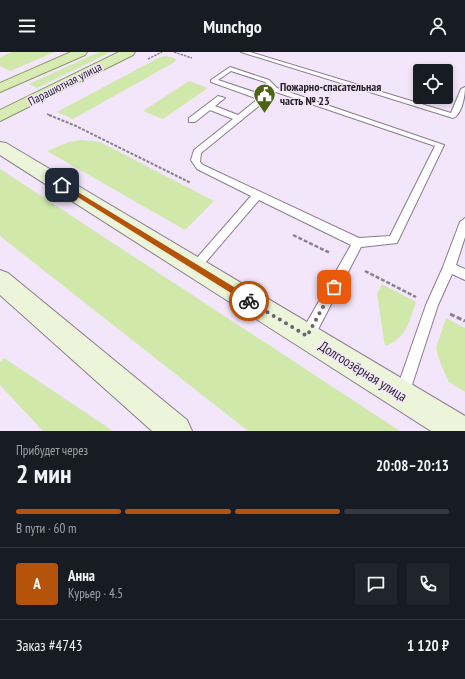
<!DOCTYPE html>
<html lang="ru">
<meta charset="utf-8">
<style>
:root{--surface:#171b24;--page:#20242c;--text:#f1f3f6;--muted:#9ea1a6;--line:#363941;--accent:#b45309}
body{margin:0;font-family:"PT Sans Narrow",sans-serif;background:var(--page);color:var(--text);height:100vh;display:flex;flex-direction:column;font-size:15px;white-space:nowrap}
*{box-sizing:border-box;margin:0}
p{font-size:13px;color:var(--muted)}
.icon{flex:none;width:22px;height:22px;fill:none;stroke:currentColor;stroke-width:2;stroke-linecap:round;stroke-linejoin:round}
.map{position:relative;height:379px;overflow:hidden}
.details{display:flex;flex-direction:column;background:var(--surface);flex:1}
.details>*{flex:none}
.fabs{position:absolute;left:413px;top:12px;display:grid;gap:8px}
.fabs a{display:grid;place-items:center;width:40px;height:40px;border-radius:4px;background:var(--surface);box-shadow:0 2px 6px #0003;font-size:20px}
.pin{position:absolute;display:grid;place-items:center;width:34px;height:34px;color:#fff;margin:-17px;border-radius:8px;box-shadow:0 2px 6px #0006}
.courier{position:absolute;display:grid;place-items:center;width:40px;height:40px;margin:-20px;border:3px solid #b45309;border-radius:50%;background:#fff;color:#222;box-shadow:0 1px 5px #0007}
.summary em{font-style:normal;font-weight:600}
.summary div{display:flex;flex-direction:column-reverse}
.summary{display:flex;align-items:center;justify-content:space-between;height:68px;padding:0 16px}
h1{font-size:26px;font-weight:600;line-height:30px}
.bar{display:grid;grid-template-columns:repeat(4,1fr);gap:6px 4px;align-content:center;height:48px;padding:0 16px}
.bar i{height:5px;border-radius:3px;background:var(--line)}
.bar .current{background:var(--accent)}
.bar p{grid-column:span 4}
.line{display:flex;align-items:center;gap:10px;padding:0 16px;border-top:1px solid var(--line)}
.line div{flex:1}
.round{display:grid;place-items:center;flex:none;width:42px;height:42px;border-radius:4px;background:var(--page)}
header{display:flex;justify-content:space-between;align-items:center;height:52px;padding:0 16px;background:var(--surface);font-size:18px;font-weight:600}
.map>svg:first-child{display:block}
.green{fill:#d1e8ab}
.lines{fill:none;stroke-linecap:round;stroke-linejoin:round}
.lane-casing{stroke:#887c8e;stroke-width:2}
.secondary-casing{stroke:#887c8e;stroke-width:2}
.primary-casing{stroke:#889b63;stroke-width:2}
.path-far3{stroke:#89808d;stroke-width:1.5;stroke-dasharray:2.5 1;stroke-linecap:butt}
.path-far2{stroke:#89808d;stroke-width:2;stroke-dasharray:3 1.5;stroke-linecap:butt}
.path-far1{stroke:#89808d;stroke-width:2.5;stroke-dasharray:4 2;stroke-linecap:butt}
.path{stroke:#89808d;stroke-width:3;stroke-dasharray:5 2.5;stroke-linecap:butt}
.lane{fill:#fff;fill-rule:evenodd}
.secondary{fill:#ecf5da;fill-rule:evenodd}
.primary{fill:#d8ebb5;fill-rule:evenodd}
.route{fill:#b45309}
.done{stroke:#6c6570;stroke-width:4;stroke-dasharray:0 7.2}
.labels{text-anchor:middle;stroke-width:3;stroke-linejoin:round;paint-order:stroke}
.far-street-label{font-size:12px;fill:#241f26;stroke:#f3e6fa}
.far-poi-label{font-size:12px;font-weight:bold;fill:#241f26;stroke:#f3e6fa;text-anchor:start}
.street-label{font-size:14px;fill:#241f26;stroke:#f3e6fa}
</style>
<header><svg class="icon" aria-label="menu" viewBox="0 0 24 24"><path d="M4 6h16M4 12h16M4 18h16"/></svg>Munchgo<svg class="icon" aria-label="person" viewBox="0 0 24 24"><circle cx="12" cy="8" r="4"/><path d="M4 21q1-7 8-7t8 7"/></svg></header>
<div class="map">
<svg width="465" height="379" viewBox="0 0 465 379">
<rect width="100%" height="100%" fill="#f3e6fa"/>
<g class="green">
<path d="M12 0H55L10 19 0 14V5Z"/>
<path d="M99 0H111L37 36 29 32Z"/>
<path d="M165 4 172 5 176 7 175 10 73 67 57 60 160 5Z"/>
<path d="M189 29 208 36 163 67 143 59Z"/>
<path d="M80 88 100 90 214 149 185 178 47 99 69 90Z"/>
<path d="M0 117 400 379H248L0 184Z"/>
<path d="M382 232 416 250C409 270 407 286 385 294L377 242Z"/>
<path d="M446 266 465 276V340L449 330 441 313 436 296Z"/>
<path d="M4 306 113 379H43L0 333V310Z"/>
</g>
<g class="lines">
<defs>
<g id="lane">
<path d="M241 0H250L451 61 461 37 465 35C465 44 462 63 453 66Z"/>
<path d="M230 15 269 28 277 36 444 93 397 191 361 195 312 289 307 291 302 289 300 284 302 279 351 193 259 148 199 218 195 220 191 218 189 215 251 144 197 117 191 108 194 98 233 67 210 58 195 70H189V66L218 44 225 46 215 54 238 63 258 47 211 30V28ZM231 19 265 30 271 37 263 43 218 28ZM276 40 435 94 390 184 359 186 203 113 200 110 201 101Z"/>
<path d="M465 166V185L456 213 465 217V228L452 222 438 253 409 342 407 347 402 349 397 347 395 342 426 253 443 215 460 170Z"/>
</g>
<g id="secondary">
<path d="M0 90 6 91 465 364V379H431L0 103Z"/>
<path d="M0 218 8 221 187 368 192 379H152L0 243Z"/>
</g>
<g id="primary">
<path d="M71 0H87L85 3 0 40V31Z"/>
<path d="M119 0H135L133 3 0 69V58Z"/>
</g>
</defs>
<use href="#lane" class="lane-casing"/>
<use href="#secondary" class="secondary-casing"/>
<use href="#primary" class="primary-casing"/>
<g class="path-far3">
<path d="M174 0 192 6"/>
<path d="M148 7 162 0"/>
<path d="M47 62 52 64"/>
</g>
<path class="path-far2" d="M49 63 76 74 191 131"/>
<g class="path-far1">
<path d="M293 183 330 201"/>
<path d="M365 219 416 245"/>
</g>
<path class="path" d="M450 262 465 269"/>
<use href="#lane" class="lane"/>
<use href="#secondary" class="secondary"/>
<use href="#primary" class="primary"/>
</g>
<path class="route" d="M60 131H63L252 246V251H247L60 134Z"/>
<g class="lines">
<path class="done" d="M249 249 307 284 334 235"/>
</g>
<defs>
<symbol id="civic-pin" viewBox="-11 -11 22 30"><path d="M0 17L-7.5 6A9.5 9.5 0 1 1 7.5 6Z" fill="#4c6310" stroke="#f3e6fa"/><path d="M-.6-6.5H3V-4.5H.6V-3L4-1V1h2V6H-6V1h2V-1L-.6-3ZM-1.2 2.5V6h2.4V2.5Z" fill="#fff"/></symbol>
</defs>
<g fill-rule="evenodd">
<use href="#civic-pin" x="252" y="30" width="25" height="34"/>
</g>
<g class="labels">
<g class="far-street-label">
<text transform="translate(65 32) rotate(-27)" y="4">Парашютная улица</text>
</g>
<g class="far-poi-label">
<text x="280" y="39">Пожарно-спасательная<tspan x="280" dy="14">часть № 23</tspan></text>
</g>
<g class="street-label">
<text transform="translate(363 319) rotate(32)" y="5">Долгоозёрная улица</text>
</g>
</g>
</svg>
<div class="fabs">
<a><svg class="icon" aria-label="locate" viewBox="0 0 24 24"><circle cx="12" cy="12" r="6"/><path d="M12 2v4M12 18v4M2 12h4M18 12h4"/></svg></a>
</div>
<div class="pin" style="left:334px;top:235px;background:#ea580c"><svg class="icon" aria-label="bag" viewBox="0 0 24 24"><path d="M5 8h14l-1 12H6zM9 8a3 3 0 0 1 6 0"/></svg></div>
<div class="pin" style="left:62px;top:133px;background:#1f2937"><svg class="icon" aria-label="home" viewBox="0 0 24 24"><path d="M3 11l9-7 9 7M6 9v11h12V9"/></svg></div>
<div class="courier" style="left:249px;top:249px"><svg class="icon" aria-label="bike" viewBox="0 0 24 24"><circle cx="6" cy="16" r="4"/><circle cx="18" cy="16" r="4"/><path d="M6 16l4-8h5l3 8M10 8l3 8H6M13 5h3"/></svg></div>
</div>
<section class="details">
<div class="summary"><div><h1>2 мин</h1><p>Прибудет через</p></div><em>20:08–20:13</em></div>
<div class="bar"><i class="current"></i><i class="current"></i><i class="current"></i><i></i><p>В пути · 60 m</p></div>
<div class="line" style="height:72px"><b class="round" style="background:var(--accent);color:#fff">А</b><div><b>Анна</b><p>Курьер · 4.5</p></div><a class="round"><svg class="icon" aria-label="chat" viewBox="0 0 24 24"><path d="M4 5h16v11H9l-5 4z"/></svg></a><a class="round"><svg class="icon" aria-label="phone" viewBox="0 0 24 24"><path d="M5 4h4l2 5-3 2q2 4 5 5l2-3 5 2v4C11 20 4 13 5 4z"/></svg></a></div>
<div class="line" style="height:52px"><div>Заказ #4743</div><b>1 120 ₽</b></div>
</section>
